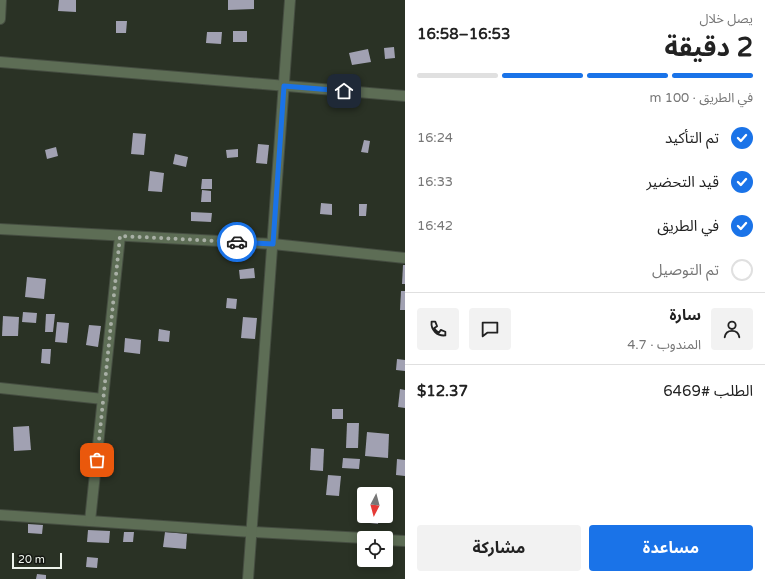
<!DOCTYPE html>
<html lang="ar">
<meta charset="utf-8">
<style>
:root{--surface:#fff;--page:#f2f2f2;--text:#222;--muted:#767676;--line:#e0e0e0;--accent:#1a73e8}
body{margin:0;font-family:"Varela Round","Noto Sans Arabic",sans-serif;background:var(--page);color:var(--text);direction:rtl;height:100vh;display:flex;flex-direction:column;font-size:15px;white-space:nowrap}
*{box-sizing:border-box;margin:0}
p{font-size:13px;color:var(--muted)}
.icon{flex:none;width:22px;height:22px;fill:none;stroke:currentColor;stroke-width:2;stroke-linecap:round;stroke-linejoin:round}
.map{position:relative;flex:1;overflow:hidden;direction:ltr}
.details{display:flex;flex-direction:column;background:var(--surface);width:360px}
.details>*{flex:none}
.needle{width:26px;rotate:186deg}
.tools{position:absolute;left:357px;top:487px;display:grid;gap:8px}
.tools a{display:grid;place-items:center;width:36px;height:36px;border-radius:4px;background:var(--surface);box-shadow:0 2px 10px #0003;font-size:20px}
.scale{position:absolute;left:12px;bottom:10px;width:50px;box-sizing:border-box;padding-left:4px;border:2px solid #eef4ec;border-top:0;font-size:11px;line-height:14px;white-space:nowrap;color:#eef4ec;-webkit-text-stroke:3px #151813;paint-order:stroke}
.pin{position:absolute;display:grid;place-items:center;width:34px;height:34px;color:#fff;margin:-17px;border-radius:8px;box-shadow:0 2px 6px #0006}
.courier{position:absolute;display:grid;place-items:center;width:40px;height:40px;margin:-20px;border:3px solid #1a73e8;border-radius:50%;background:#fff;color:#222;box-shadow:0 1px 5px #0007}
.summary em{font-style:normal;font-weight:700}
.summary div{display:flex;flex-direction:column-reverse}
.summary{display:flex;align-items:center;justify-content:space-between;height:68px;padding:0 12px}
h1{font-size:26px;font-weight:700;line-height:30px}
.bar{display:grid;grid-template-columns:repeat(4,1fr);gap:6px 4px;align-content:center;height:48px;padding:0 12px}
.bar i{height:5px;border-radius:3px;background:var(--line)}
.bar .current{background:var(--accent)}
.bar p{grid-column:span 4}
.line{display:flex;align-items:center;gap:10px;padding:0 12px;border-top:1px solid var(--line)}
.line div{flex:1}
.round{display:grid;place-items:center;flex:none;width:42px;height:42px;border-radius:4px;background:var(--page)}
ol{padding:0 12px;list-style:none}
li{display:flex;align-items:center;gap:12px;height:44px}
li p{margin-inline-start:auto}
li .icon{padding:4px;border-radius:50%;background:var(--accent);color:#fff;stroke-width:4}
li:last-child{color:var(--muted)}
li i{width:22px;height:22px;border:2px solid var(--line);border-radius:50%}
.action{display:flex;gap:8px;margin-top:auto;padding:8px 12px}
.action a{flex:1;height:46px;border-radius:4px;background:var(--accent);color:#fff;font-size:16px;font-weight:700;line-height:46px;text-align:center}
.action a+a{background:var(--page);color:var(--text)}
main{display:flex;flex:1;min-height:0}
.map>svg:first-child{display:block}
.building{fill:#a1a1b2}
.lines{fill:none;stroke-linecap:round;stroke-linejoin:round}
.street-casing{stroke:#454d41;stroke-width:12}
.street{stroke:#5d6d55;stroke-width:10}
.done{stroke:#a9b0a6;stroke-width:4;stroke-dasharray:0 7.2}
.route{stroke:#1a73e8;stroke-width:5}
</style>
<main>
<section class="details">
<div class="summary"><div><h1>2 دقيقة</h1><p>يصل خلال</p></div><em>16:53–16:58</em></div>
<div class="bar"><i class="current"></i><i class="current"></i><i class="current"></i><i></i><p>في الطريق · 100 m</p></div>
<ol>
<li><svg class="icon" aria-label="check" viewBox="0 0 24 24"><path d="M5 12l5 5 9-10"/></svg>تم التأكيد<p>16:24</p></li>
<li><svg class="icon" aria-label="check" viewBox="0 0 24 24"><path d="M5 12l5 5 9-10"/></svg>قيد التحضير<p>16:33</p></li>
<li><svg class="icon" aria-label="check" viewBox="0 0 24 24"><path d="M5 12l5 5 9-10"/></svg>في الطريق<p>16:42</p></li>
<li><i></i>تم التوصيل</li>
</ol>
<div class="line" style="height:72px"><a class="round"><svg class="icon" aria-label="person" viewBox="0 0 24 24"><circle cx="12" cy="8" r="4"/><path d="M4 21q1-7 8-7t8 7"/></svg></a><div><b>سارة</b><p>المندوب · 4.7</p></div><a class="round"><svg class="icon" aria-label="chat" viewBox="0 0 24 24"><path d="M4 5h16v11H9l-5 4z"/></svg></a><a class="round"><svg class="icon" aria-label="phone" viewBox="0 0 24 24"><path d="M5 4h4l2 5-3 2q2 4 5 5l2-3 5 2v4C11 20 4 13 5 4z"/></svg></a></div>
<div class="line" style="height:52px"><div>الطلب #6469</div><b>$12.37</b></div>
<div class="action"><a>مساعدة</a><a>مشاركة</a></div>
</section>
<div class="map">
<svg width="405" height="579" viewBox="0 0 405 579">
<rect width="100%" height="100%" fill="#2a3225"/>
<g class="building">
<path d="M59 0H76V12L58 11Z"/>
<path d="M228 0H254V9L228 10Z"/>
<path d="M116 21H127L126 33H116Z"/>
<rect x="233" y="31" width="14" height="11"/>
<path d="M207 32H222L221 44 206 43Z"/>
<path d="M394 47 395 58 385 59 384 48Z"/>
<path d="M368 49 371 62 352 65 349 53Z"/>
<path d="M133 133 146 134 144 155 131 154Z"/>
<path d="M364 140 370 141 368 153 361 152Z"/>
<path d="M258 144 269 145 267 164 256 163Z"/>
<path d="M56 147 58 156 47 159 45 150Z"/>
<path d="M238 149V157L227 158 226 150Z"/>
<path d="M175 154 188 157 186 167 173 164Z"/>
<path d="M150 171 164 173 162 192 148 191Z"/>
<path d="M202 179H212V189H201Z"/>
<path d="M202 190 211 191V202H201Z"/>
<path d="M321 203 332 204V215L320 214Z"/>
<path d="M359 204H367L366 216H359Z"/>
<path d="M191 212 212 213 211 222 191 221Z"/>
<path d="M403 265H405V284H402Z"/>
<path d="M254 268 255 278 240 279 239 270Z"/>
<path d="M27 277 46 279 44 299 25 297Z"/>
<path d="M401 291H405V310H400Z"/>
<path d="M227 298 237 299 236 309 226 308Z"/>
<path d="M23 312 37 313 36 323 22 322Z"/>
<path d="M46 314H55L53 332H45Z"/>
<path d="M3 316 19 317 18 336H2Z"/>
<path d="M243 317 257 318 255 339 241 338Z"/>
<path d="M57 322 69 323 67 343 55 342Z"/>
<path d="M89 325 101 326 98 347 86 345Z"/>
<path d="M159 329 170 331 169 342 158 341Z"/>
<path d="M125 338 141 340 140 354 124 352Z"/>
<path d="M42 349H51L50 364 41 363Z"/>
<path d="M397 359 405 360V371L396 370Z"/>
<path d="M400 389 405 390V408L398 407Z"/>
<rect x="332" y="409" width="11" height="10"/>
<path d="M347 423H359L358 448H346Z"/>
<path d="M29 426 31 450 14 451 13 427Z"/>
<path d="M367 432 389 434 388 458 365 456Z"/>
<path d="M311 448 324 449 323 471 310 470Z"/>
<path d="M343 458 360 459 359 469 342 468Z"/>
<path d="M397 459 405 460V476L396 475Z"/>
<path d="M328 475 341 476 339 496 326 495Z"/>
<path d="M370 516H379L378 524 370 523Z"/>
<path d="M28 524 43 525 42 534 28 533Z"/>
<path d="M88 530 110 531 109 543 87 542Z"/>
<path d="M124 532H134L133 542H123Z"/>
<path d="M165 532 187 534 186 549 163 547Z"/>
<path d="M87 557 98 558 97 568 86 567Z"/>
<path d="M37 574 46 575V579H36Z"/>
</g>
<g class="lines">
<defs>
<g id="street">
<path d="M0 19 1 0"/>
<path d="M0 62 405 96"/>
<path d="M0 229 273 244 405 258"/>
<path d="M0 388 103 399"/>
<path d="M0 515 252 532 364 538"/>
<path d="M90 521 120 236"/>
<path d="M386 540 405 541"/>
<path d="M248 579 290 0"/>
</g>
</defs>
<use href="#street" class="street-casing"/>
<use href="#street" class="street"/>
</g>
<g class="lines">
<path class="done" d="M97 460 120 236 237 242"/>
<path class="route" d="M237 242 273 244 284 86 344 91"/>
</g>
</svg>
<div class="tools">
<a><svg class="needle" viewBox="-14 -14 28 28"><path d="M0-13l5 13h-10z" fill="#e53935"/><path d="M0 13l5-13h-10z" fill="#767676"/></svg></a>
<a><svg class="icon" aria-label="locate" viewBox="0 0 24 24"><circle cx="12" cy="12" r="6"/><path d="M12 2v4M12 18v4M2 12h4M18 12h4"/></svg></a>
</div>
<div class="scale">20 m</div>
<div class="pin" style="left:97px;top:460px;background:#ea580c"><svg class="icon" aria-label="bag" viewBox="0 0 24 24"><path d="M5 8h14l-1 12H6zM9 8a3 3 0 0 1 6 0"/></svg></div>
<div class="pin" style="left:344px;top:91px;background:#1f2937"><svg class="icon" aria-label="home" viewBox="0 0 24 24"><path d="M3 11l9-7 9 7M6 9v11h12V9"/></svg></div>
<div class="courier" style="left:237px;top:242px"><svg class="icon" aria-label="car" viewBox="0 0 24 24"><path d="M5 17H2v-5l4-1 3-4h7l3 4 3 1v5h-3M9 17h6M6 11h13"/><circle cx="7" cy="17" r="2"/><circle cx="17" cy="17" r="2"/></svg></div>
</div>
</main>
